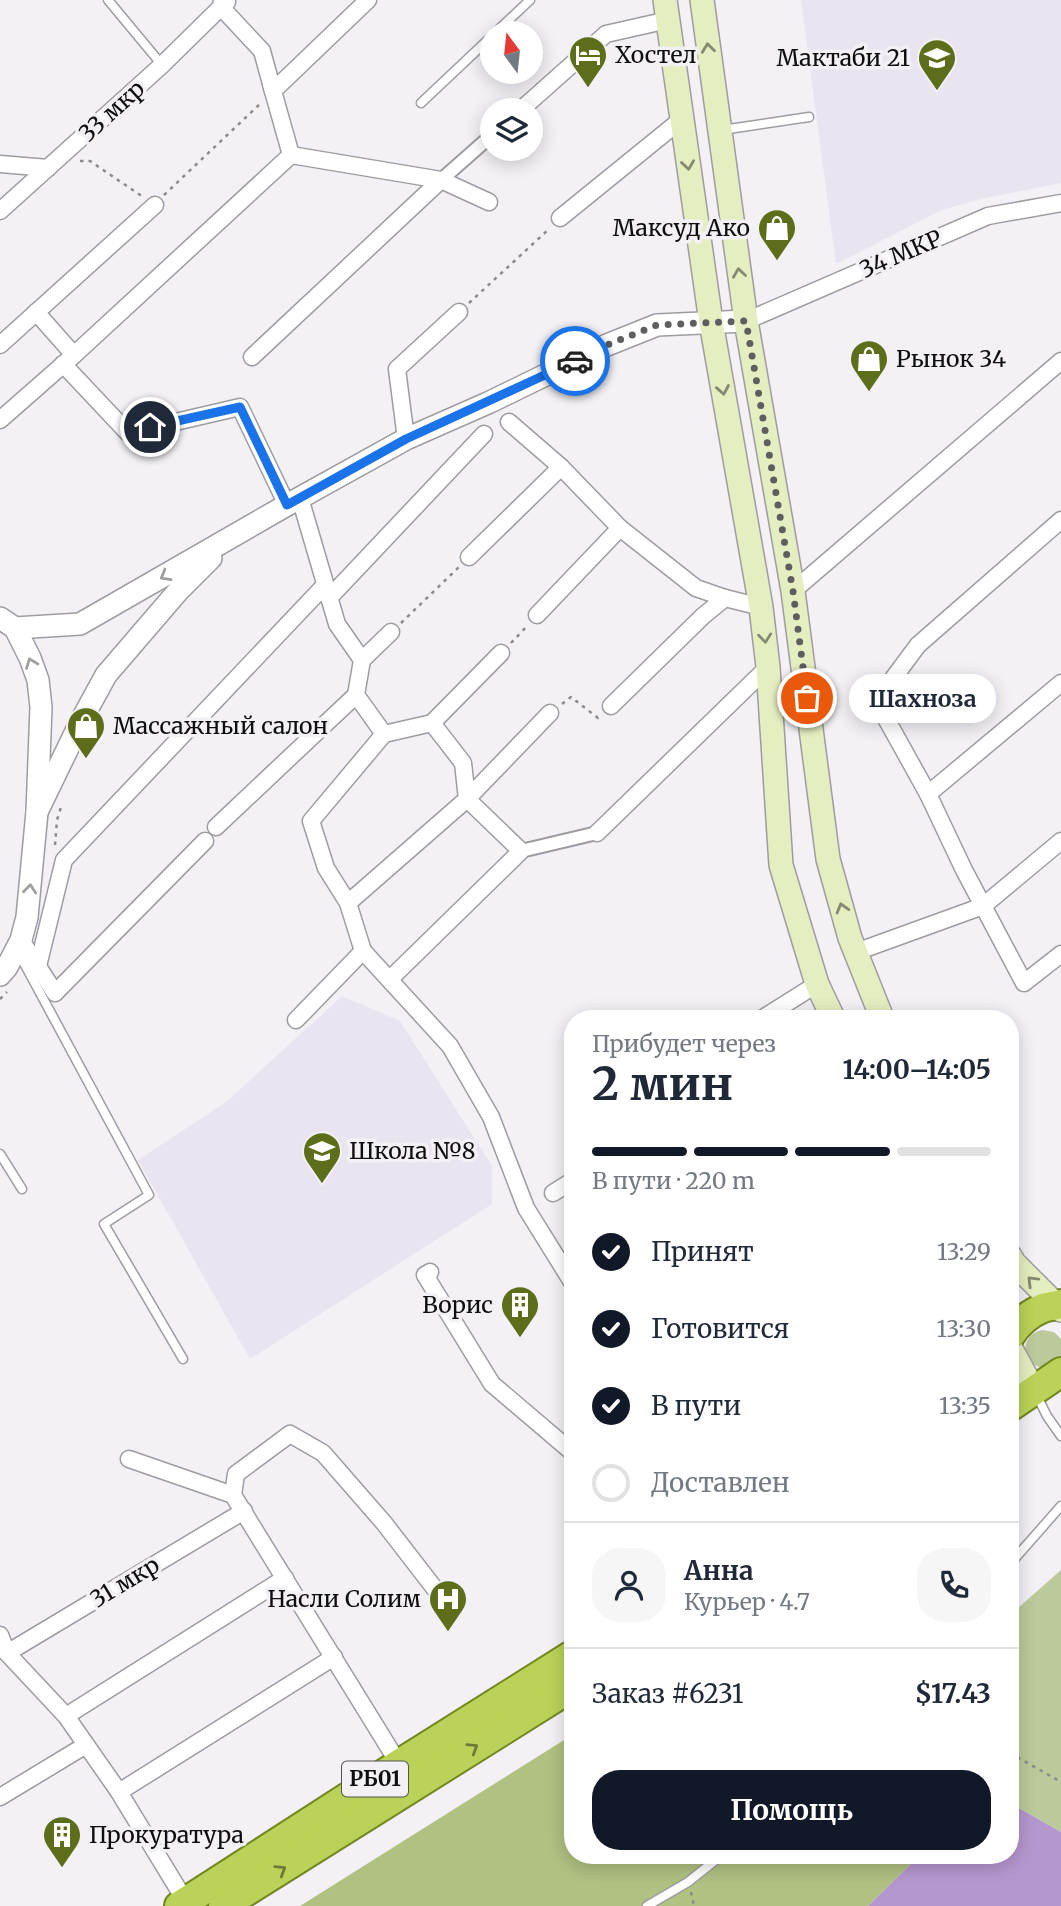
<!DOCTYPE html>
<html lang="ru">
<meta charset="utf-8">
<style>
:root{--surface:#fff;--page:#f6f6f7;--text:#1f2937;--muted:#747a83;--line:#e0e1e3;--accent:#111827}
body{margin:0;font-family:Merriweather,serif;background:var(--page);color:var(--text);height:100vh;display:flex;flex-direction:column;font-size:26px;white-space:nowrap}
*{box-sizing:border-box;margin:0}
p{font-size:23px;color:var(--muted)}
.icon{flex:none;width:38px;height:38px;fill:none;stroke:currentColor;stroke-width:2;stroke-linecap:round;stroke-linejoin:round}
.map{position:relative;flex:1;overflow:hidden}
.drawer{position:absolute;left:564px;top:1010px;width:455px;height:854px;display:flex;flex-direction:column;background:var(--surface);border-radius:28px;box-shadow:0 4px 18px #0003}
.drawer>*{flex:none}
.needle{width:46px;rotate:345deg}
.tools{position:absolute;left:480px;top:21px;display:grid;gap:14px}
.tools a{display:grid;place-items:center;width:63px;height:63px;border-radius:50%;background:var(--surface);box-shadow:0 4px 18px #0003;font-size:35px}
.pin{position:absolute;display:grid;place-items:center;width:60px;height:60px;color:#fff;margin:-30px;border:4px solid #fff;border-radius:50%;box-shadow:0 2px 7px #0007}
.courier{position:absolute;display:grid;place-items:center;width:70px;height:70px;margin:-35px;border:5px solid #1a73e8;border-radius:50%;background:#fff;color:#222;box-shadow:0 2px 9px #0007}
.bubble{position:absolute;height:49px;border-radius:24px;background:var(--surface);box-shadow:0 4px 18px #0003;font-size:23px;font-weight:700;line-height:49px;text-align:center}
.headline em{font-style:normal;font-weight:700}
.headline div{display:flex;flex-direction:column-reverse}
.headline{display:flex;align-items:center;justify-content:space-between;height:119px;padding:0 28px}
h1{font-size:46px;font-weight:700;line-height:52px}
.bar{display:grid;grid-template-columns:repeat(4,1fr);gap:10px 7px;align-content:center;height:84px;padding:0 28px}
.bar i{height:9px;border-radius:5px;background:var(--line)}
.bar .current{background:var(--accent)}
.bar p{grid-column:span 4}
.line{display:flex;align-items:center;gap:18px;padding:0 28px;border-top:2px solid var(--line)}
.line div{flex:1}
.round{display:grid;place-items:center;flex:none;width:74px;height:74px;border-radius:28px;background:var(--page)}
ol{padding:0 28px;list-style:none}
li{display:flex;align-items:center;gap:21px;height:77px}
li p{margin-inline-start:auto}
li .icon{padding:7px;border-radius:50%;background:var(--accent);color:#fff;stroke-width:4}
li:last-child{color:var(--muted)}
li i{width:38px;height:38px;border:4px solid var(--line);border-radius:50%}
.action{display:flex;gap:14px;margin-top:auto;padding:14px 28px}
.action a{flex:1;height:80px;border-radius:28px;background:var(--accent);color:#fff;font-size:28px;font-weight:700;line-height:80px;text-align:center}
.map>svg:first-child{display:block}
.built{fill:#e9e4ef}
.green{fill:#bcc99b}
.forest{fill:#b0c182}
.water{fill:#b597cf}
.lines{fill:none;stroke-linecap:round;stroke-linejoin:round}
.service-casing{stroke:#9e9ca0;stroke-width:11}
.pedestrian-casing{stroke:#9e9ca0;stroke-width:16}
.minor-casing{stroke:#9e9ca0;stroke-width:19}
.tertiary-casing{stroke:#9e9ca0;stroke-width:24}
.secondary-casing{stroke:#9e9ca0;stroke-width:26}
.trunk-casing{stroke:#738622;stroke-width:32}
.path{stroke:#8c8a8d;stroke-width:2.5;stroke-dasharray:3.5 5;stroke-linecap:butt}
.service{stroke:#fff;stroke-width:8}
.pedestrian{stroke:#fff;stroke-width:12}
.minor{stroke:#fff;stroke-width:16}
.tertiary{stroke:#fff;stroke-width:21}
.secondary{stroke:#e5eec0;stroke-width:23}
.trunk{stroke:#bad257;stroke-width:28}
.oneway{stroke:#858970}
.oneway2{stroke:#9f9f9f}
.oneway3{stroke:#6d7a37}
.done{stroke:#5f5d60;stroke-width:7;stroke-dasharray:0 12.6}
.route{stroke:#1a73e8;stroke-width:9}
.labels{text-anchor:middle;stroke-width:7;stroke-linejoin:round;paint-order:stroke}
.shield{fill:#f3f1f5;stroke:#535254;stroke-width:2}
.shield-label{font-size:21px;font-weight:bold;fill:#0f0e0f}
.poi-label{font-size:23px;fill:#0f0e0f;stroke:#f3f1f5;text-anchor:start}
.street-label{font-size:23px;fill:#0f0e0f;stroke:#f3f1f5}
</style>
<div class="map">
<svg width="1061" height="1906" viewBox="0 0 1061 1906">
<rect width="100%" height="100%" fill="#f3f1f5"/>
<g class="built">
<path d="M801 0H1061V183L981 199 942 210 836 264Z"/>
<path d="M342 996 400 1021 492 1166V1204L250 1359 138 1160 225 1103Z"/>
</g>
<g class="green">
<path d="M1042 1330 1054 1332 1061 1339V1360L1044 1369 1032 1364 1025 1353C1025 1340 1030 1333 1042 1330Z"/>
<path d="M1061 1570V1832L1010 1803V1615Z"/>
</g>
<path class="forest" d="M572 1735V1855H920L868 1906H300Z"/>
<path class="water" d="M1010 1803 1061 1832V1906H868L920 1855H1010Z"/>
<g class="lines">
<defs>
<g id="service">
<path d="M108 0 162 65"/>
<path d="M495 33 530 0"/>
<path d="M421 103 492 36"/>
<path d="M722 130 809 117"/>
<path d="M18 952 149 1195 104 1224 183 1359"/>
<path d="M0 1154 22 1189"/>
<path d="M1036 1394 1047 1416 1061 1436"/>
<path d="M1010 1564 1061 1506"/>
<path d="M647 1906 688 1882 722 1855"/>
</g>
<g id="pedestrian">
<path d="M441 180 492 135"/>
<path d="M521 851 597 833"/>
</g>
<g id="minor">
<path d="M227 2 221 7 262 51 273 91 368 0"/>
<path d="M271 84 291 155"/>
<path d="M524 107 606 34 668 20"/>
<path d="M291 155 441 180 489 202"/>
<path d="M0 164 48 168"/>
<path d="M0 211 162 65 221 7 222 0"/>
<path d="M560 218 682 119"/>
<path d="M36 312 74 355"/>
<path d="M746 321 988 216 1061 203"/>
<path d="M0 345 155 205"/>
<path d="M252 357 441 180"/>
<path d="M63 364 128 433 240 407 287 505"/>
<path d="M0 420 74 355 291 155"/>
<path d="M509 422 561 467 620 528"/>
<path d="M406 439 397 369 459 312"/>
<path d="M300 498 337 624 362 660 356 695 384 734 311 821 326 868 348 903 363 951 450 1046 491 1117 526 1208 572 1282"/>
<path d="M1061 520 918 645 889 684 883 713 928 794 964 870 1024 983 1061 954"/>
<path d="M469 557 561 467"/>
<path d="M793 591 1061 361"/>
<path d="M329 598 484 434"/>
<path d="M537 615 620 528 696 588 725 598 761 607"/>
<path d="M362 660 391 632"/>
<path d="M611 706 703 616 725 598"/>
<path d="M384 734 432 723 501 653"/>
<path d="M928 794 1061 683"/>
<path d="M216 827 356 695"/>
<path d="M597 833 768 667"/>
<path d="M348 903 467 799 550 713"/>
<path d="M21 940 55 993 205 841"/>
<path d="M856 952 983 906 1061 841"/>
<path d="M38 966 64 860 325 585"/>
<path d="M390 979 521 851 467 799 463 763 432 723"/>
<path d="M763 1018 817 984"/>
<path d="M296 1020 363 951"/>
<path d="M553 1193 572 1181"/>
<path d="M430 1272 425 1275 492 1384 572 1452"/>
<path d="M129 1459 233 1495 399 1764"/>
<path d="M233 1495 236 1474 290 1434 323 1453 384 1523 435 1589"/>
<path d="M0 1635 7 1653 66 1716 119 1792 186 1902"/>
<path d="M7 1653 244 1511"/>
<path d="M66 1716 285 1578"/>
<path d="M119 1792 334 1657"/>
<path d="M0 1797 86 1745"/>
</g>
<g id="tertiary">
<path d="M0 618 15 628 30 658 38 680 41 707 37 812 27 917 21 940 7 967 0 975"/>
<path d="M15 628 80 624 287 505 406 439 490 402 607 345 657 325 746 321"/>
<path d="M37 812 82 719 106 675 179 590 211 558"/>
</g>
<g id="secondary">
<path d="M665 0 711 322 761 607 768 667 781 865 817 984 833 1018"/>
<path d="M702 0 746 321 793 591 828 859 850 938 882 1018"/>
<path d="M1010 1256 1014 1263 1061 1310"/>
<path d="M1010 1347 1034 1391"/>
</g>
<g id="trunk">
<path d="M1010 1336C1017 1324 1030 1313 1043 1308 1049 1306 1055 1306 1061 1304"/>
<path d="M1010 1407 1061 1372"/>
<path d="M179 1906 399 1764 572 1655"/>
<path d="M223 1906 572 1687"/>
</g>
</defs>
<use href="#service" class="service-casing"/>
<use href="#pedestrian" class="pedestrian-casing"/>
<use href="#minor" class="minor-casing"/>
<use href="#tertiary" class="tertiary-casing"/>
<use href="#secondary" class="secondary-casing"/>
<use href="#trunk" class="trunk-casing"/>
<g class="path">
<path d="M80 161H90L143 197"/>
<path d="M164 195 261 103"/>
<path d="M469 303 549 229"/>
<path d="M401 623 459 567"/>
<path d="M511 643 528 625"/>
<path d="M562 704 571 697 598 718 601 716"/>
<path d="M55 845 57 820 61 807"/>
<path d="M0 999 7 992"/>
<path d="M1010 1753 1061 1782"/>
<path d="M691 1892 694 1906"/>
</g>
<use href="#service" class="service"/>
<use href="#pedestrian" class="pedestrian"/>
<use href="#minor" class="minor"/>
<use href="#tertiary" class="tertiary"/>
<use href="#secondary" class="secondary"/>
<use href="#trunk" class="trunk"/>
</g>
<defs><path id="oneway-chevron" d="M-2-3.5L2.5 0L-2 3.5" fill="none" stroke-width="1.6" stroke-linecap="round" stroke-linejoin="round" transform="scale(1.75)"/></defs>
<g class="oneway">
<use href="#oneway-chevron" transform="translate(708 48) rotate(-97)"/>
<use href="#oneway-chevron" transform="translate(688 165) rotate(82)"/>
<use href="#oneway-chevron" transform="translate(739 273) rotate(-98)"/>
<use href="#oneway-chevron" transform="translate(723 390) rotate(80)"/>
<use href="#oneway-chevron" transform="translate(765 638) rotate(84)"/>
<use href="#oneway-chevron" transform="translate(842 908) rotate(-106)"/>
<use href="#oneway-chevron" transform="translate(1032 1281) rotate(-135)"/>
</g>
<g class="oneway2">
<use href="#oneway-chevron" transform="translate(165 576) rotate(150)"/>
<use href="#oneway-chevron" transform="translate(31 663) rotate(-111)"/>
<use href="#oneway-chevron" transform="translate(30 889) rotate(-84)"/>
</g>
<g class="oneway3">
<use href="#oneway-chevron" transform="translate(473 1748) rotate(-32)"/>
<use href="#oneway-chevron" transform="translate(281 1870) rotate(-32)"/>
</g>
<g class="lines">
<path class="done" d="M575 361 607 345 657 325 746 321 793 591 807 698"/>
<path class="route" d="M150 427 240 407 287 505 406 439 575 361"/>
</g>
<defs>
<symbol id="hotel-pin" viewBox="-11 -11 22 30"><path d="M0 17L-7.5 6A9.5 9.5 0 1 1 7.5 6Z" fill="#5d6e1a" stroke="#f3f1f5"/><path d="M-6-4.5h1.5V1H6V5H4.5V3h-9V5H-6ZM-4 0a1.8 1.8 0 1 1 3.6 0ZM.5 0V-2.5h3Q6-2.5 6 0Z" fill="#fff"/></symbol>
<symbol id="school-pin" viewBox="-11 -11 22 30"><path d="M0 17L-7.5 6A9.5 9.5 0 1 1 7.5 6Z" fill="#5d6e1a" stroke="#f3f1f5"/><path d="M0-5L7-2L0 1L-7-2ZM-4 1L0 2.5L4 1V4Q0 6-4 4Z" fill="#fff"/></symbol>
<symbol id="shop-pin" viewBox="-11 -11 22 30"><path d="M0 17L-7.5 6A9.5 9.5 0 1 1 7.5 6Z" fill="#5d6e1a" stroke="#f3f1f5"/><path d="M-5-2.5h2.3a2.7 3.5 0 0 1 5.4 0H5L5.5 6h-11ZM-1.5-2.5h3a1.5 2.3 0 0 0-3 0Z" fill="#fff"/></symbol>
<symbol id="building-pin" viewBox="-11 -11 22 30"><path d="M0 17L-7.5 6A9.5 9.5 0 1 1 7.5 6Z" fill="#5d6e1a" stroke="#f3f1f5"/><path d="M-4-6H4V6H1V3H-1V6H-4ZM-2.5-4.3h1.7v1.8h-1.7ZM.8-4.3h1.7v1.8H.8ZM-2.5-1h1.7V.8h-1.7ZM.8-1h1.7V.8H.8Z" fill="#fff"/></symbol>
<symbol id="hospital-pin" viewBox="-11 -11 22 30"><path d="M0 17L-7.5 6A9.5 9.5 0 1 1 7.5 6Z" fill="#5d6e1a" stroke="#f3f1f5"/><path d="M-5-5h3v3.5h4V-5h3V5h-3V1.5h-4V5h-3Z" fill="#fff"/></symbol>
</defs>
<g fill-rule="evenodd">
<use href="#hotel-pin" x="566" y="33" width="44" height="60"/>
<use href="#school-pin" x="915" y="36" width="44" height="60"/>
<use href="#shop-pin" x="755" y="206" width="44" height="60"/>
<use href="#shop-pin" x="847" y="337" width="44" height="60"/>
<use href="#shop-pin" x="64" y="704" width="44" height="60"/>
<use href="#school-pin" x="300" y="1129" width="44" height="60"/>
<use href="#building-pin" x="498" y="1283" width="44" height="60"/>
<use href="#hospital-pin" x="426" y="1577" width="44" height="60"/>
<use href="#building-pin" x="40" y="1813" width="44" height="60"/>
</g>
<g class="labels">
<rect class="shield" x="342" y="1761.5" width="66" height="35" rx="5"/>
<g class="shield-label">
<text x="375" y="1786">РБ01</text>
</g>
<g class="poi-label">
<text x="615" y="63">Хостел</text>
<text x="910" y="66" text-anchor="end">Мактаби 21</text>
<text x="750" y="236" text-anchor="end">Максуд Ако</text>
<text x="896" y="367">Рынок 34</text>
<text x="113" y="734">Массажный салон</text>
<text x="349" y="1159">Школа №8</text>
<text x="493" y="1313" text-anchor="end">Ворис</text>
<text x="421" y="1607" text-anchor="end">Насли Солим</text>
<text x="89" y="1843">Прокуратура</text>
</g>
<g class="street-label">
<text transform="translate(112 111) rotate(-42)" y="8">33 мкр</text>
<text transform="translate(901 254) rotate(-23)" y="8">34 МКР</text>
<text transform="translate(125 1582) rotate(-31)" y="8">31 мкр</text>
</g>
</g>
</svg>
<div class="tools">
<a><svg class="needle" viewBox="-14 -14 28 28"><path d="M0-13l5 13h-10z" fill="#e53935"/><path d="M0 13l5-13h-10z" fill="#747a83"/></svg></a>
<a><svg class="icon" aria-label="layers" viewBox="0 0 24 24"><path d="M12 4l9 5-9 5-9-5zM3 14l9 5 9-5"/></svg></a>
</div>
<div class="pin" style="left:807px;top:698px;background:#ea580c"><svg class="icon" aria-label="bag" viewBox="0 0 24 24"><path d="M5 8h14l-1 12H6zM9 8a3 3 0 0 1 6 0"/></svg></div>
<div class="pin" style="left:150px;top:427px;background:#1f2937"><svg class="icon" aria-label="home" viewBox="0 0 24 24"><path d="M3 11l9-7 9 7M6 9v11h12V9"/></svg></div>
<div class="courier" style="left:575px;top:361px"><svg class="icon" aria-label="car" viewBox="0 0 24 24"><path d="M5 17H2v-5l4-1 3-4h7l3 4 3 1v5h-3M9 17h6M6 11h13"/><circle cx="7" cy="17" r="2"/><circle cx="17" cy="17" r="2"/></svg></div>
<div class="bubble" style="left:849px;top:674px;width:147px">Шахноза</div>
<section class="drawer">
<div class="headline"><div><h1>2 мин</h1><p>Прибудет через</p></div><em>14:00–14:05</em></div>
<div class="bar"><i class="current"></i><i class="current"></i><i class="current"></i><i></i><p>В пути · 220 m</p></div>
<ol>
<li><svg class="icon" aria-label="check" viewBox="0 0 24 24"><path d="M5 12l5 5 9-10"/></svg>Принят<p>13:29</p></li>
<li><svg class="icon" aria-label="check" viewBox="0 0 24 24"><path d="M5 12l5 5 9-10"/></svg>Готовится<p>13:30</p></li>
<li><svg class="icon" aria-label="check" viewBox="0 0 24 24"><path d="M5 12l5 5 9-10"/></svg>В пути<p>13:35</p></li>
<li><i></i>Доставлен</li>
</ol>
<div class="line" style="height:126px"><a class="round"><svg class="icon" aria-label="person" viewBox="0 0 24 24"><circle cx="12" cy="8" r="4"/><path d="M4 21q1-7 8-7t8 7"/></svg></a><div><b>Анна</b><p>Курьер · 4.7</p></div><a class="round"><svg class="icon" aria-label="phone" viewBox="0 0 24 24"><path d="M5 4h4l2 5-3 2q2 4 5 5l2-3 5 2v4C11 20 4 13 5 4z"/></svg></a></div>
<div class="line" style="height:91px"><div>Заказ #6231</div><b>$17.43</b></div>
<div class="action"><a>Помощь</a></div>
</section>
</div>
